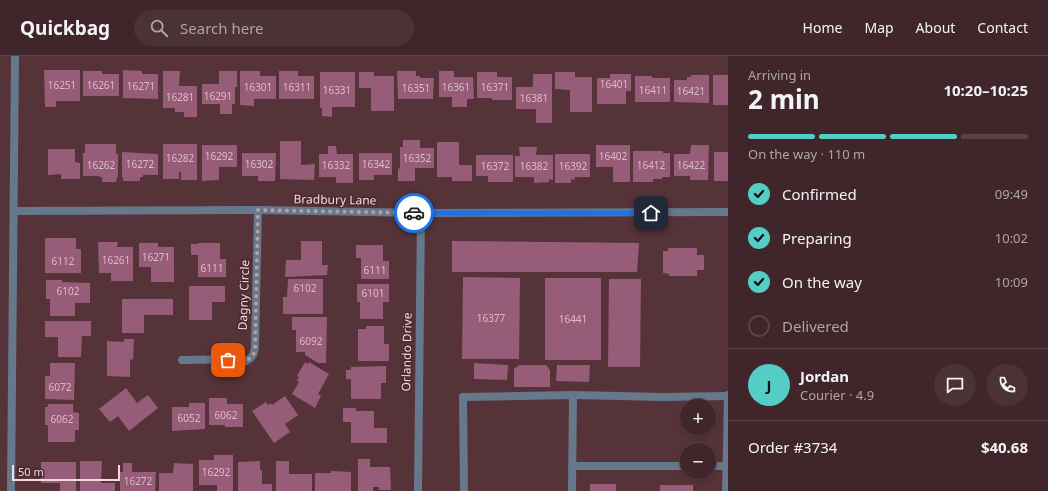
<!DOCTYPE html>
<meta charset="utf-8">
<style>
:root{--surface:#40262a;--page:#4b3236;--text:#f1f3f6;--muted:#aea5a8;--line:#594347;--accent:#54cdc7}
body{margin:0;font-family:"Noto Sans",sans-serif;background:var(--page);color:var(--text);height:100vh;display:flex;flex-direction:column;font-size:15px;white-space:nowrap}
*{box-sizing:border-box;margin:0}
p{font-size:13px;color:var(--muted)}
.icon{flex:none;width:22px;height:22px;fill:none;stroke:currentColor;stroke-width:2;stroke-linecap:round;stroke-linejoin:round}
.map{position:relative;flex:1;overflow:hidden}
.panel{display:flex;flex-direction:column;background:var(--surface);width:320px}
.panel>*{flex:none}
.tools{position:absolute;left:680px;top:343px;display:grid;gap:8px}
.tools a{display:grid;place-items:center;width:36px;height:36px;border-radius:50%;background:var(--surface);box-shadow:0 2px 6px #0003,0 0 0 1px var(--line);font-size:20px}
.scale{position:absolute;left:12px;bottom:10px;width:108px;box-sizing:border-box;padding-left:4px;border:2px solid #f2dbdd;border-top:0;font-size:11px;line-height:14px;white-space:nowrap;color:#f2dbdd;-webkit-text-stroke:3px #4b292e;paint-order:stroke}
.pin{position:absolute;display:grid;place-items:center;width:34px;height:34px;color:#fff;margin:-17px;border-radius:8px;box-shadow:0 2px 6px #0006}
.courier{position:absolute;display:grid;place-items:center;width:40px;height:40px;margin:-20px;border:3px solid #1a73e8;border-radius:50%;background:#fff;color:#222;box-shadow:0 1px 5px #0007}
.overview em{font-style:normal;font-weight:700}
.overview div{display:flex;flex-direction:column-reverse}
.overview{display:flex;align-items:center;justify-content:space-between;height:68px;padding:0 20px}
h1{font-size:26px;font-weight:700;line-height:30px}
.bar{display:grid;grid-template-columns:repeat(4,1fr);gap:6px 4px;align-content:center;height:48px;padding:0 20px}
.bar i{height:5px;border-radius:3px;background:var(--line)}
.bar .on{background:var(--accent)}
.bar p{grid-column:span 4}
.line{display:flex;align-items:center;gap:10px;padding:0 20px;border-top:1px solid var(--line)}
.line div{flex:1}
.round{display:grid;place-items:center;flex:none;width:42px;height:42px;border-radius:21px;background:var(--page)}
ol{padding:0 20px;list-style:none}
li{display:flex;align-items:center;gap:12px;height:44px}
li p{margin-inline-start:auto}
li .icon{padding:4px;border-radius:50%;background:var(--accent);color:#111;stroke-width:4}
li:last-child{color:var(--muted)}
li i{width:22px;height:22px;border:2px solid var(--line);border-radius:50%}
header{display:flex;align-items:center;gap:24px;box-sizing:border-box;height:56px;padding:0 20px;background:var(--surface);border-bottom:1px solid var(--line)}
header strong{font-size:19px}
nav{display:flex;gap:22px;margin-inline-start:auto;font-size:14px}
.search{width:280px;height:36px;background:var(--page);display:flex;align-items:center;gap:10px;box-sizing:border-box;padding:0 14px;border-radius:22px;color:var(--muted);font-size:15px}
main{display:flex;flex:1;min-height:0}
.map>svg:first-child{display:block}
.building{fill:#975c78}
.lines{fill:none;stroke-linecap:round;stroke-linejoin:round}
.service{stroke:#66788c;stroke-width:8}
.minor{stroke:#66788c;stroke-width:8}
.done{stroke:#bba0a3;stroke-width:4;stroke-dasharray:0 7.2}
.route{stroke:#1a73e8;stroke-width:5}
.labels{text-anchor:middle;stroke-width:3;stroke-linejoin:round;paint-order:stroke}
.number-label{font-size:10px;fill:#dbbbc4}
.street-label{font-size:12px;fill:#f2dbdd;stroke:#4b292e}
</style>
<header>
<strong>Quickbag</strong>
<div class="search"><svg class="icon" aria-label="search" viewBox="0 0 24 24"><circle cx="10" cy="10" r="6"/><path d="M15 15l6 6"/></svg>Search here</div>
<nav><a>Home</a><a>Map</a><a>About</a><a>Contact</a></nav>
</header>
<main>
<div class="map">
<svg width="728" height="435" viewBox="0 0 728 435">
<rect width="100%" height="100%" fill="#563338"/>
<g class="building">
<path d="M44 14H80V45H56V51H45Z"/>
<path d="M123 14 142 15V18H158V43L123 42Z"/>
<path d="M83 15H102V18H119V40H83Z"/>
<path d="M163 15H180L179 30H197V61H184V56H175V52H163Z"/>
<path d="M219 15H237V31H235V48H232V58H220V48H202V28H219Z"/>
<path d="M240 15H260V20H276V43H254V50L240 49Z"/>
<path d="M279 15H298V20H314V43H279Z"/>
<path d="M397 15H416V20H420V22H434L433 43H398Z"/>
<path d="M439 15H454V21H473L474 43H467V51H452V41H439Z"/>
<path d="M320 16H355V51H332V61L322 60V52H320Z"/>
<path d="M359 16H374V20H394V55H371V32H359Z"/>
<path d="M477 16H497V21H512V44H492V42H477Z"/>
<path d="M555 16H575V21H592V56H570V34L555 33Z"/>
<path d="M533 18H552V67H536V53H516V31H533Z"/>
<path d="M610 18H631V35H626V48H597V22H610Z"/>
<path d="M691 19H709V47L674 46V24H687V21H691Z"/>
<rect x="713" y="19" width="15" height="30"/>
<path d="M635 20H652V22H670V46H635Z"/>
<path d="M403 84H420V92H434V112H415V125H398V112L400 113V91H403Z"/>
<path d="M280 85H301V109L315 108 314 124 280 123Z"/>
<path d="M437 86H459V109H472V125H452V121H437Z"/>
<path d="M85 88H116V98H118V121H117L116 126H102V121H99V120H83V97H85Z"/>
<path d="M163 88H197V124H181V116H179V123H163Z"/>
<path d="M202 89H237V111H219V124L202 125Z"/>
<path d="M596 89H630V126H613V111H596Z"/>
<path d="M691 89H709L708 124H690V120H674V98H690Z"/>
<path d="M328 90H336L337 98H353V127H336V121H319V98H328Z"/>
<path d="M519 91H537L536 99H553V124L549 123V126L534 127V121H515V100H520Z"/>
<path d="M48 93H75V106L80 107V123H61V118L48 119Z"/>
<path d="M633 95H663V97H670V121H662V123H653V126H633Z"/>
<path d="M122 96 158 98V119H143V121H140V125H123V121H122Z"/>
<rect x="714" y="96" width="14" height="29"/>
<path d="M242 97H276L275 125H258V120H242Z"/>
<path d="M359 97H392V119H374V124H359Z"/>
<path d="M555 98H590V121H575L574 124 571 123V127H555Z"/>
<path d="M476 99H513V126H488V120H476Z"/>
<path d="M45 182H76V193H81V217H45Z"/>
<path d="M301 185H322V209H328L327 219 285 221 286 204H301Z"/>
<path d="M452 185 639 187 637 216H452Z"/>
<path d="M98 186H118L117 191H133V225H111V217H99Z"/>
<path d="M139 187H158V191H174V226H151V211H139Z"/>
<path d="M198 187H220V203H226V221H198V199H191V188H198Z"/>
<path d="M356 189H383V205H389V223H361V202H356Z"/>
<path d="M668 192H697V199H704V214H697V220H669V218L663 217V195H668Z"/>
<path d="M463 221 520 222 519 303H462Z"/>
<rect x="545" y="222" width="56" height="82"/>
<path d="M288 223H323V258H283V241H287Z"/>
<path d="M609 223H641L640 311H608Z"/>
<path d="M46 224H62V226L90 227V247H75V260H50V243H46Z"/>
<path d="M357 228H389V246H383V263H360V246H357Z"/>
<path d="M189 230H225V246H212V264H189Z"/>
<path d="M122 243H173V259H144V277H122Z"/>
<path d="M292 261H327L326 307H318L305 299V296H296V274H292Z"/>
<path d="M45 265H91V280H82L81 301H58V281H45Z"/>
<path d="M366 270H384V288H389V305H358V273H366Z"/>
<path d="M124 283H134L133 304 130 303V321L107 320V285L124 286Z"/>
<path d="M305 306 308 308 309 306 329 318 318 338 321 340 315 352 292 338 299 326 297 325 299 321 297 320Z"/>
<path d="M50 307H75L74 344 45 343V320H50Z"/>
<path d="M474 307 508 309 507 324 474 323Z"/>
<path d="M519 309H546L550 314V331H514V313Z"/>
<path d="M557 309H590L589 326 556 325Z"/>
<path d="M386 310V327H381V343H351V323H346V314H351V311Z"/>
<path d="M126 332 137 347 148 339 158 352 129 375 118 360 110 366 99 353Z"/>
<path d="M285 340 298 359 285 368 290 376 274 387 252 355 266 346 268 349 271 347 272 349Z"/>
<path d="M209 342H227V348H243V371H225V369H209Z"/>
<path d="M189 347H205V373L172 375V351H189Z"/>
<path d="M48 348H73V356L79 357V374H75V386H48V369H45V351H48Z"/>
<path d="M343 352H356V355H374V372H387V387H351V366H343Z"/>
<path d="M214 399H233V435H217V429H199V404H214Z"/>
<path d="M358 403H370V411H390L391 434H379V431H373V435H358Z"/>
<path d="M80 405H102L101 427H115V435H80Z"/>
<path d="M260 405V414H262V428H272V435H238V406Z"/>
<path d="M276 405H289V418H312V435H276Z"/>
<path d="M41 406H76V435H60V427H41Z"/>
<path d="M123 407H132V416H156L155 435H120V416H123Z"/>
<path d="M174 407 193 408V435H159V417H173Z"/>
<path d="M331 415 351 416V435H315V417H331Z"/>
<rect x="590" y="428" width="26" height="7"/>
<rect x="660" y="429" width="33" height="6"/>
</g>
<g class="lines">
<g class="service">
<path d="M573 339 664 341 728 340"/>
<path d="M727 392 728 339"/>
<path d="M572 410H687"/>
<path d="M709 410H726"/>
<path d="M464 435 463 341 573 339 572 435"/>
<path d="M726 435 727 392H728"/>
</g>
<g class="minor">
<path d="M14 155 258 154 421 157 728 156"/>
<path d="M182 304C197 304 212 303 227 304 233 304 240 307 246 305 253 302 255 296 255 289L258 154"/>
<path d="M11 435 15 0"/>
<path d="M418 435 421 157"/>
</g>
</g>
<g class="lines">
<path class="done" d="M228 304C241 306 249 308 255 295L258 154 414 157"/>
<path class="route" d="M414 157H651"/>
</g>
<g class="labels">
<g class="number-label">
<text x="614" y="32">16401</text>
<text x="62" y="33">16251</text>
<text x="101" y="33">16261</text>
<text x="141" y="34">16271</text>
<text x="258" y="35">16301</text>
<text x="297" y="35">16311</text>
<text x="456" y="35">16361</text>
<text x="495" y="35">16371</text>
<text x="416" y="36">16351</text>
<text x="337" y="38">16331</text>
<text x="653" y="38">16411</text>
<text x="691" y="39">16421</text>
<text x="218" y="44">16291</text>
<text x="180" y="45">16281</text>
<text x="534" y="46">16381</text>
<text x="219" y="104">16292</text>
<text x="613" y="104">16402</text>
<text x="180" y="106">16282</text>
<text x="417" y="106">16352</text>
<text x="140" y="112">16272</text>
<text x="259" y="112">16302</text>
<text x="376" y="112">16342</text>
<text x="101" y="113">16262</text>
<text x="336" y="113">16332</text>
<text x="651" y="113">16412</text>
<text x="691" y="113">16422</text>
<text x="495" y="114">16372</text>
<text x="534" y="114">16382</text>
<text x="573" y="114">16392</text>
<text x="156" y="205">16271</text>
<text x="116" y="208">16261</text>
<text x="63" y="209">6112</text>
<text x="212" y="216">6111</text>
<text x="375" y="218">6111</text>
<text x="305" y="236">6102</text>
<text x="68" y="239">6102</text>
<text x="373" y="241">6101</text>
<text x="491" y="266">16377</text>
<text x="573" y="267">16441</text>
<text x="311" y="289">6092</text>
<text x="60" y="335">6072</text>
<text x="226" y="363">6062</text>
<text x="189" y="366">6052</text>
<text x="62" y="367">6062</text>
<text x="216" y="420">16292</text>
<text x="138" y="429">16272</text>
</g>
<g class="street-label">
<text transform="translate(335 144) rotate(1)" y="4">Bradbury Lane</text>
<text transform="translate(244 239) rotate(-88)" y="4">Dagny Circle</text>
<text transform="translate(407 296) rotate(-89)" y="4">Orlando Drive</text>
</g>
</g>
</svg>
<div class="tools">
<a>+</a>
<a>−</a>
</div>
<div class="scale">50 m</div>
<div class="pin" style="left:228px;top:304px;background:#ea580c"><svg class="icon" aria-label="bag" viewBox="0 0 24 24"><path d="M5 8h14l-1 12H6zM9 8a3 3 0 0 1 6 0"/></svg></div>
<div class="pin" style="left:651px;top:157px;background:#1f2937"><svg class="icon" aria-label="home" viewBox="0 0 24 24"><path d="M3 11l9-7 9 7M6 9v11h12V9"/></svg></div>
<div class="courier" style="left:414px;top:157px"><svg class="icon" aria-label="car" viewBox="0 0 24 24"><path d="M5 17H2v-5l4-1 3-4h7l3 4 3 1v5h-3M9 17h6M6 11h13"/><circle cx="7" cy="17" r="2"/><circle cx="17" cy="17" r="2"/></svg></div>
</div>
<section class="panel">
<div class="overview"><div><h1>2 min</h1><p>Arriving in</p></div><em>10:20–10:25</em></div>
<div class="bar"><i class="on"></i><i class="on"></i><i class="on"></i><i></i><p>On the way · 110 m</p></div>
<ol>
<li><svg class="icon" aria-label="check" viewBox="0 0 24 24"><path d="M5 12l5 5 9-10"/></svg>Confirmed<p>09:49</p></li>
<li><svg class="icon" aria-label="check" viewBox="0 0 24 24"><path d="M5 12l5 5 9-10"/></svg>Preparing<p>10:02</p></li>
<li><svg class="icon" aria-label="check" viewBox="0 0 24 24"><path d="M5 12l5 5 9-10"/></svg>On the way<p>10:09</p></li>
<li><i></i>Delivered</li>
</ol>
<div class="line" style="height:72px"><b class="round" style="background:var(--accent);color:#111">J</b><div><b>Jordan</b><p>Courier · 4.9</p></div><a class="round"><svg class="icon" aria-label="chat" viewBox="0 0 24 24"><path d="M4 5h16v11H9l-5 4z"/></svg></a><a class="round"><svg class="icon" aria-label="phone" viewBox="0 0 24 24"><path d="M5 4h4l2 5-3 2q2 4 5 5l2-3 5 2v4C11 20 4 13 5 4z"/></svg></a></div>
<div class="line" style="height:52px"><div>Order #3734</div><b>$40.68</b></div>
</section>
</main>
